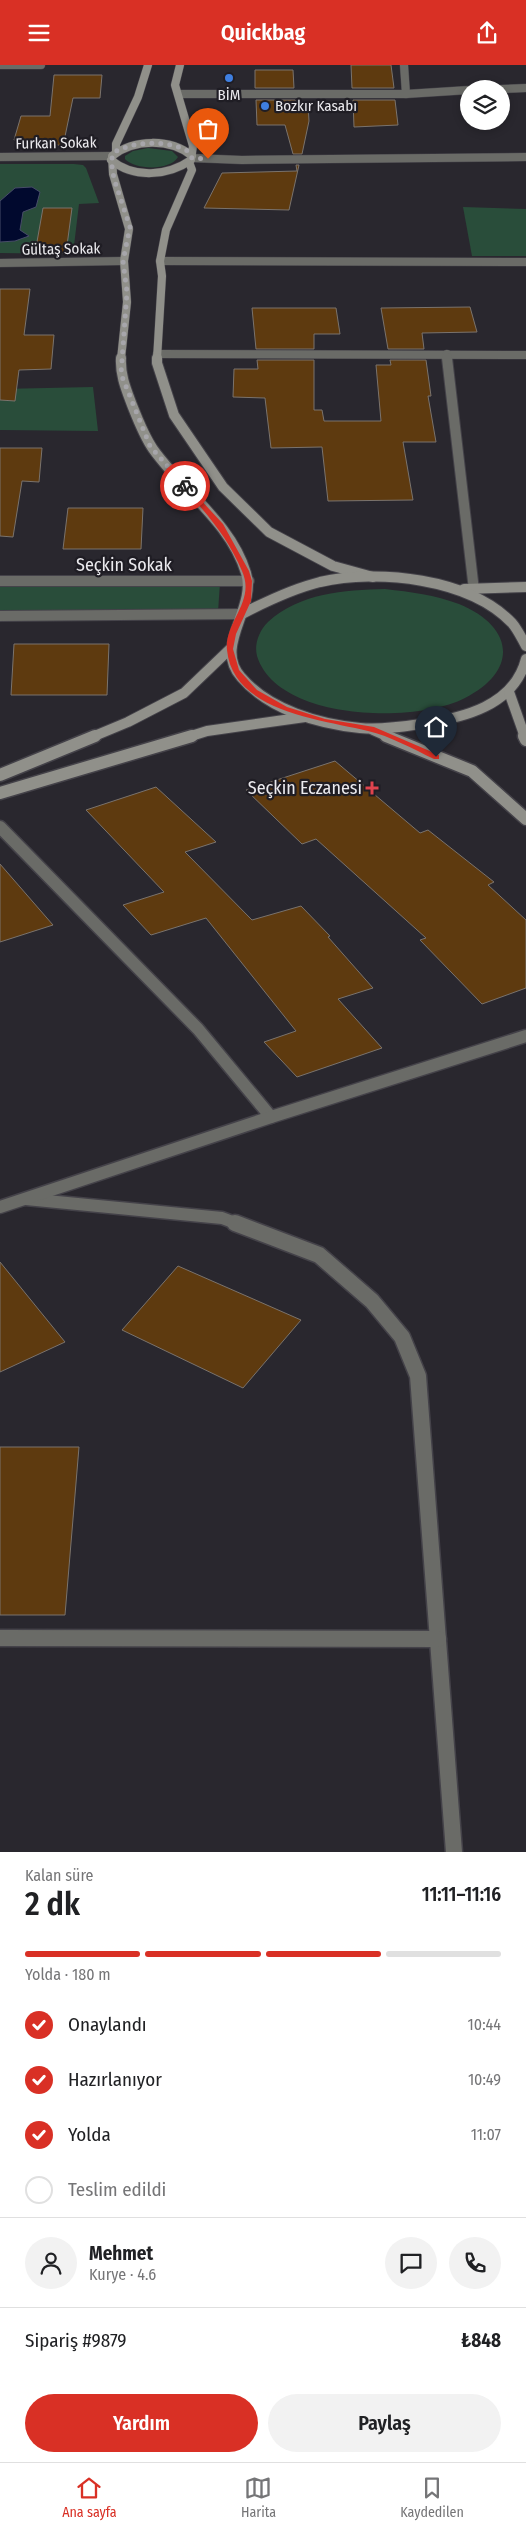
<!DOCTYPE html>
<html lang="tr">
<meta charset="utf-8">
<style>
:root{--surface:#fff;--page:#f2f2f2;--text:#202124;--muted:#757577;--line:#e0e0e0;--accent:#d93025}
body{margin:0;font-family:"Fira Sans Condensed",sans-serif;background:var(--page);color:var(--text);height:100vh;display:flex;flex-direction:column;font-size:19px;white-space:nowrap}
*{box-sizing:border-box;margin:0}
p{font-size:16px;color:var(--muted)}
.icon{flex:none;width:28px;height:28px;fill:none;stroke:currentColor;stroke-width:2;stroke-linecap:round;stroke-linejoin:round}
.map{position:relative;height:1787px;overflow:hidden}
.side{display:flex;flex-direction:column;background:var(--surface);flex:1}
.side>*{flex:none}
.fabs{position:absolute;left:460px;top:15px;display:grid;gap:10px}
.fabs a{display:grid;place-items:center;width:50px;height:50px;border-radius:50%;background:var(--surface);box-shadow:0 2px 8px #0003;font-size:25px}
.pin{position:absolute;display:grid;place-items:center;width:42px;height:42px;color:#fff;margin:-51px -21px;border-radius:50% 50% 50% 0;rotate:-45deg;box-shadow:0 0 5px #0007}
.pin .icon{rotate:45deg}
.courier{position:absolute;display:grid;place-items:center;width:50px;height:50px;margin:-25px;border:4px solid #d93025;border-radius:50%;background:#fff;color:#222;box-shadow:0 1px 6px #0007}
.headline em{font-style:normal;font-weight:600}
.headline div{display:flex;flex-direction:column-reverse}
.headline{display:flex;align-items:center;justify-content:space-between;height:85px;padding:0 25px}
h1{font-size:32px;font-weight:600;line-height:38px}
.bar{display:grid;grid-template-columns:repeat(4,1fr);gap:8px 5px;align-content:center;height:60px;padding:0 25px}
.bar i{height:6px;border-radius:4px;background:var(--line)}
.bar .active{background:var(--accent)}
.bar p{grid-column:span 4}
.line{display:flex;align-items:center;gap:12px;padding:0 25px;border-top:1px solid var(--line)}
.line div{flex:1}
.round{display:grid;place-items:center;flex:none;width:52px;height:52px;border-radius:26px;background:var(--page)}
ol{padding:0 25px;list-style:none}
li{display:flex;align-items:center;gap:15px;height:55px}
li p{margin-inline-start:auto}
li .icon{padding:5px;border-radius:50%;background:var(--accent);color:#fff;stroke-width:4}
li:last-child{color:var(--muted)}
li i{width:28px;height:28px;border:2px solid var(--line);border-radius:50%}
.action{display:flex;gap:10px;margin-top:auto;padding:10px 25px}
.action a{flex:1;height:58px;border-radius:30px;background:var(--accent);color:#fff;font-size:20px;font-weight:600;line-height:58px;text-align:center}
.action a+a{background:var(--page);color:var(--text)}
header{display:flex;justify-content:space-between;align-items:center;height:65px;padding:0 25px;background:var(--accent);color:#fff;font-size:22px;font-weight:600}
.dock{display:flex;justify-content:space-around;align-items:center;height:70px;border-top:1px solid var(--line);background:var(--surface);font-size:14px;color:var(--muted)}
.dock a{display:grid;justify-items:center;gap:2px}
.dock .active{color:var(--accent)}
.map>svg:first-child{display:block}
.green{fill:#294d3a}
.water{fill:#01092e;stroke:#474c68}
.building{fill:#5e3a0f;stroke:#7a736d}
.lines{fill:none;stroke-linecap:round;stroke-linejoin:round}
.minor-far3-casing{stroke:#444249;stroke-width:9}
.minor-far2-casing{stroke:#444249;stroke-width:12}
.minor-far1-casing{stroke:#444249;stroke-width:15}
.minor-casing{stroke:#444249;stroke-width:19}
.tertiary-casing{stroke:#444249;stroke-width:9}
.secondary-far2-casing{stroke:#444249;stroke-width:9}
.secondary-far1-casing{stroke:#444249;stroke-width:12}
.secondary-casing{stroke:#444249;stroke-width:15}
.minor-far3{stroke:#6a6b67;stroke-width:8}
.minor-far2{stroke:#6a6b67;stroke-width:10}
.minor-far1{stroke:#6a6b67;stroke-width:12}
.minor{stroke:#6a6b67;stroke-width:16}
.tertiary{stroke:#6a6b67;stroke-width:8}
.secondary-far2{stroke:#90908a;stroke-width:8}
.secondary-far1{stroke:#90908a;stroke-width:10}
.secondary{stroke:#90908a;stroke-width:12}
.route{fill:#d93025}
.done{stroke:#a7a6ab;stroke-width:5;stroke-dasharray:0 9}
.shop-dot{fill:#3f7fe0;stroke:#1f1d24;stroke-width:2}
.health-dot{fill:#e0444e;stroke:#1f1d24;stroke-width:2}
.labels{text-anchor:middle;stroke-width:4.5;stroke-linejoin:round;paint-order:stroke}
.far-poi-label{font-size:15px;fill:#ebeaee;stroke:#1f1d24}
.far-street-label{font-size:15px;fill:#ebeaee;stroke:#1f1d24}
.street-label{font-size:18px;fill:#ebeaee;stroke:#1f1d24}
.poi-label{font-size:18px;fill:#ebeaee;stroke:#1f1d24;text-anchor:end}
</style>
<header><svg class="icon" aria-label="menu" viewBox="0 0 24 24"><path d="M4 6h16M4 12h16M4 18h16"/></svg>Quickbag<svg class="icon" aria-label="share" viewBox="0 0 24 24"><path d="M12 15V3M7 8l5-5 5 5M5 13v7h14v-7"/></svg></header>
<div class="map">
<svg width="526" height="1787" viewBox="0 0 526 1787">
<rect width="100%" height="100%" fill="#29272e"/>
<g class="green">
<path d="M148 83 172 86 178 92C170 106 135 105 125 94V91L133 86Z"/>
<path d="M0 99H74L83 100 86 103 99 138 79 139 73 189 0 188Z"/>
<path d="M463 142 526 144V191H472Z"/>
<path d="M93 322 98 366 0 365V324Z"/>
<path d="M220 518 218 547H0V519Z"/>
<path d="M385 524C411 527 435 530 459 539 513 561 520 605 465 633 415 659 277 656 257 591 254 579 259 566 268 557 300 528 344 525 385 524Z"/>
</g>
<path class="water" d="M32 122 40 127 36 142 23 147 20 165 29 171 15 176 0 177V136L15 123Z"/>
<g class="building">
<path d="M351 0H391L394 23H352Z"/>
<path d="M255 5H293L294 23H255Z"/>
<path d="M54 10H102L100 33H73L63 81 47 78V76L14 75 21 51H50Z"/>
<path d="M256 35H295L296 38H308L309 56 302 89H293L285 60H257Z"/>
<path d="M353 35H395L398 60 354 62Z"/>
<path d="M296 100H299L289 145 204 143 222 108 297 106Z"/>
<path d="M43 143H72L66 188H35Z"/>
<path d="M0 224H30L24 270H54L51 304 19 305 15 336 0 335Z"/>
<path d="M470 242 477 267 422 268 424 284H388L381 243Z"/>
<path d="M252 243H336L340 269H314V284H256Z"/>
<path d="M257 295H314V345H322L324 356H381L376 300H391L390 295H426L431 331H428L436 377H403L413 435 328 436 322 382 271 383 265 333 233 332 234 304H258Z"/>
<path d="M0 383H42L39 417 22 416 13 472 0 471Z"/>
<path d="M68 443H143L141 484H63Z"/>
<path d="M14 579H109L107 630H11Z"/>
<path d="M335 696 420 768 428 765 494 817 488 820 526 855V923L482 939 420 875 426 873 316 774 302 779 246 725Z"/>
<path d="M156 722 216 777 185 787 252 855 301 841 330 871 328 872 373 923 338 934 382 983 297 1012 264 977 296 966 206 853 151 870 123 840 164 827 86 745Z"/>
<path d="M0 799 53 860 0 877Z"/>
<path d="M0 1197 65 1277 0 1307Z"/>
<path d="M178 1201 301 1255 243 1323 122 1265Z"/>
<path d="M0 1382H79L65 1550H0Z"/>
</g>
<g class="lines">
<defs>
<g id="minor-far3">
<path d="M0 0H41"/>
<path d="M404 0 406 29"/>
<path d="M501 24 526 23"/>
<path d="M178 29H406L469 25"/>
<path d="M192 93 242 95 526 92"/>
<path d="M160 196 526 197"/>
<path d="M0 198 123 196"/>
<path d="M157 289 526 290"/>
<path d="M447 289 448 294"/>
</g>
<g id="minor-far2">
<path d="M447 293 474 525"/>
<path d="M0 516H249"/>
<path d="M0 551 242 549"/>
</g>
<g id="minor-far1">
<path d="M0 762 198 964 271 1052"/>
<path d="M26 1134 222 1153 238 1159"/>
<path d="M0 1142 271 1052 526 971"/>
</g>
<g id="minor">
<path d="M235 1158 319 1190 372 1236 402 1272 418 1311 454 1787"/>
<path d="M0 1573 438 1574"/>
</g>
<path id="tertiary" d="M0 92 112 91"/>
<g id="secondary-far2">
<path d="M116 87V79L138 32 148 0"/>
<path d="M111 95C134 114 168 111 191 95L193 81 175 20 180 0"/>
<path d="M121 294 127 237 124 196 129 164 113 109 112 91C134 74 170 73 192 91"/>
<path d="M157 294 162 211 160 196 166 165 192 105 189 97"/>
</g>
<g id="secondary-far1">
<path d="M121 293C120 310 126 324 132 340 138 355 144 371 153 384 182 425 231 458 246 508 257 543 213 581 241 612 269 645 319 659 360 663 380 665 401 662 421 659 463 653 514 641 526 594"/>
<path d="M157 293V298L174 350 223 422 269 467 333 501 373 512"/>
<path d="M464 524 526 522"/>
<path d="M242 549C267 536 292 524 320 517 378 504 469 513 512 558 518 565 522 574 526 581"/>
<path d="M509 627 525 672"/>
<path d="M373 665 389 672"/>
<path d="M92 672 128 657 184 628 230 584"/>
<path d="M188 672 207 666 305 652"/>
</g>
<g id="secondary">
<path d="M386 671 472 706 526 754"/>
<path d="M524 671 526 675"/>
<path d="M0 710 95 671"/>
<path d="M0 728 192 671"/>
</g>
</defs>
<use href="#minor-far3" class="minor-far3-casing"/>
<use href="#minor-far2" class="minor-far2-casing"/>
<use href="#minor-far1" class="minor-far1-casing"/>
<use href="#minor" class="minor-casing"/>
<use href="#tertiary" class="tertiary-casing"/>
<use href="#secondary-far2" class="secondary-far2-casing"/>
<use href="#secondary-far1" class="secondary-far1-casing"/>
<use href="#secondary" class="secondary-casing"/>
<use href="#minor-far3" class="minor-far3"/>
<use href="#minor-far2" class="minor-far2"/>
<use href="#minor-far1" class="minor-far1"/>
<use href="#minor" class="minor"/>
<use href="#tertiary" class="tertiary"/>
<use href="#secondary-far2" class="secondary-far2"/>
<use href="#secondary-far1" class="secondary-far1"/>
<use href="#secondary" class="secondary"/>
</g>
<path class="route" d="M183 420H187L223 459 249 506 252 516 251 536 236 569 233 584 239 605 257 625 287 642 325 654 374 662 439 690V694H434C413 684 390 671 368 666 321 654 233 647 227 585 224 557 256 537 242 506 231 480 215 458 196 437 192 432 184 426 183 420Z"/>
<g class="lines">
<path class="done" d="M185 421 150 381 121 309 127 227 123 196 130 162 114 114 111 95 116 86C138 76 166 75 188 86L192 93 208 94"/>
</g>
<g class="shop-dot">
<circle cx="229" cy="13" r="5"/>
<circle cx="265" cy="41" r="5"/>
</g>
<path class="health-dot" d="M369.5 715.5h5v5h5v5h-5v5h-5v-5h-5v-5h5z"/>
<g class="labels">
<g class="far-poi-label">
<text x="229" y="35">BİM</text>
<text x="275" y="46" text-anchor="start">Bozkır Kasabı</text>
</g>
<g class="far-street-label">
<text transform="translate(56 78) rotate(-1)" y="5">Furkan Sokak</text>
<text transform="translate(61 184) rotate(-1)" y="5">Gültaş Sokak</text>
</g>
<g class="street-label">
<text x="124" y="506">Seçkin Sokak</text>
</g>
<g class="poi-label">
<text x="362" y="729">Seçkin Eczanesi</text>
</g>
</g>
</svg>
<div class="fabs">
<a><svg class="icon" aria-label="layers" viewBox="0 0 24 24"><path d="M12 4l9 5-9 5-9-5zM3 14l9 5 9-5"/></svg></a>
</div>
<div class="pin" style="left:208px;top:94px;background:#ea580c"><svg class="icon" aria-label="bag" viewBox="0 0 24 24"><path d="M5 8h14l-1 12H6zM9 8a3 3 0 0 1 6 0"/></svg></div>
<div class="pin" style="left:436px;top:692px;background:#1f2937"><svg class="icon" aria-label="home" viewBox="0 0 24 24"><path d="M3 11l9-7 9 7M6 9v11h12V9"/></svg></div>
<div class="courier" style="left:185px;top:421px"><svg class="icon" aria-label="bike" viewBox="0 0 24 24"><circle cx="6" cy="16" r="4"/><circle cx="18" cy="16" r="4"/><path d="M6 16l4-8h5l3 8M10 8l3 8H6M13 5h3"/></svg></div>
</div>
<section class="side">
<div class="headline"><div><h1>2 dk</h1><p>Kalan süre</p></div><em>11:11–11:16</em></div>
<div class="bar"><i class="active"></i><i class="active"></i><i class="active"></i><i></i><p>Yolda · 180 m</p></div>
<ol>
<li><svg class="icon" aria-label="check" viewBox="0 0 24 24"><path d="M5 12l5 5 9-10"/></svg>Onaylandı<p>10:44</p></li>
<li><svg class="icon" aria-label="check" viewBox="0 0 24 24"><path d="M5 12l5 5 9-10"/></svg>Hazırlanıyor<p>10:49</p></li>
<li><svg class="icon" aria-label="check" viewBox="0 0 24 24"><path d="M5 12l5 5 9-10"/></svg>Yolda<p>11:07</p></li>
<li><i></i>Teslim edildi</li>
</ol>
<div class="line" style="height:90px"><a class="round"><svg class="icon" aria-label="person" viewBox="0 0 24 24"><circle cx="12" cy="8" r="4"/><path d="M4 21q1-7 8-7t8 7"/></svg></a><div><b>Mehmet</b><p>Kurye · 4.6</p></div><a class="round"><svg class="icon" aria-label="chat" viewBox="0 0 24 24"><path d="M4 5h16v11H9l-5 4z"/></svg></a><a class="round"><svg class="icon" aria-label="phone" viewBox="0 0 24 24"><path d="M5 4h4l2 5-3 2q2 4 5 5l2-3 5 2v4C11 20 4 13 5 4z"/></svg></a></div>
<div class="line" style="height:65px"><div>Sipariş #9879</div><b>₺848</b></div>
<div class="action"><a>Yardım</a><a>Paylaş</a></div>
</section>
<nav class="dock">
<a class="active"><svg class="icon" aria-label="home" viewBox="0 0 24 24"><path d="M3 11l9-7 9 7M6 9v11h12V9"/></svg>Ana sayfa</a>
<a><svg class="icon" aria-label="map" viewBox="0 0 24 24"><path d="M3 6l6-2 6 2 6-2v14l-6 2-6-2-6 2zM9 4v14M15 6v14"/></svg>Harita</a>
<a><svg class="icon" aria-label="saved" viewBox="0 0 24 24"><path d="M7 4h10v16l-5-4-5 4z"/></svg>Kaydedilen</a>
</nav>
